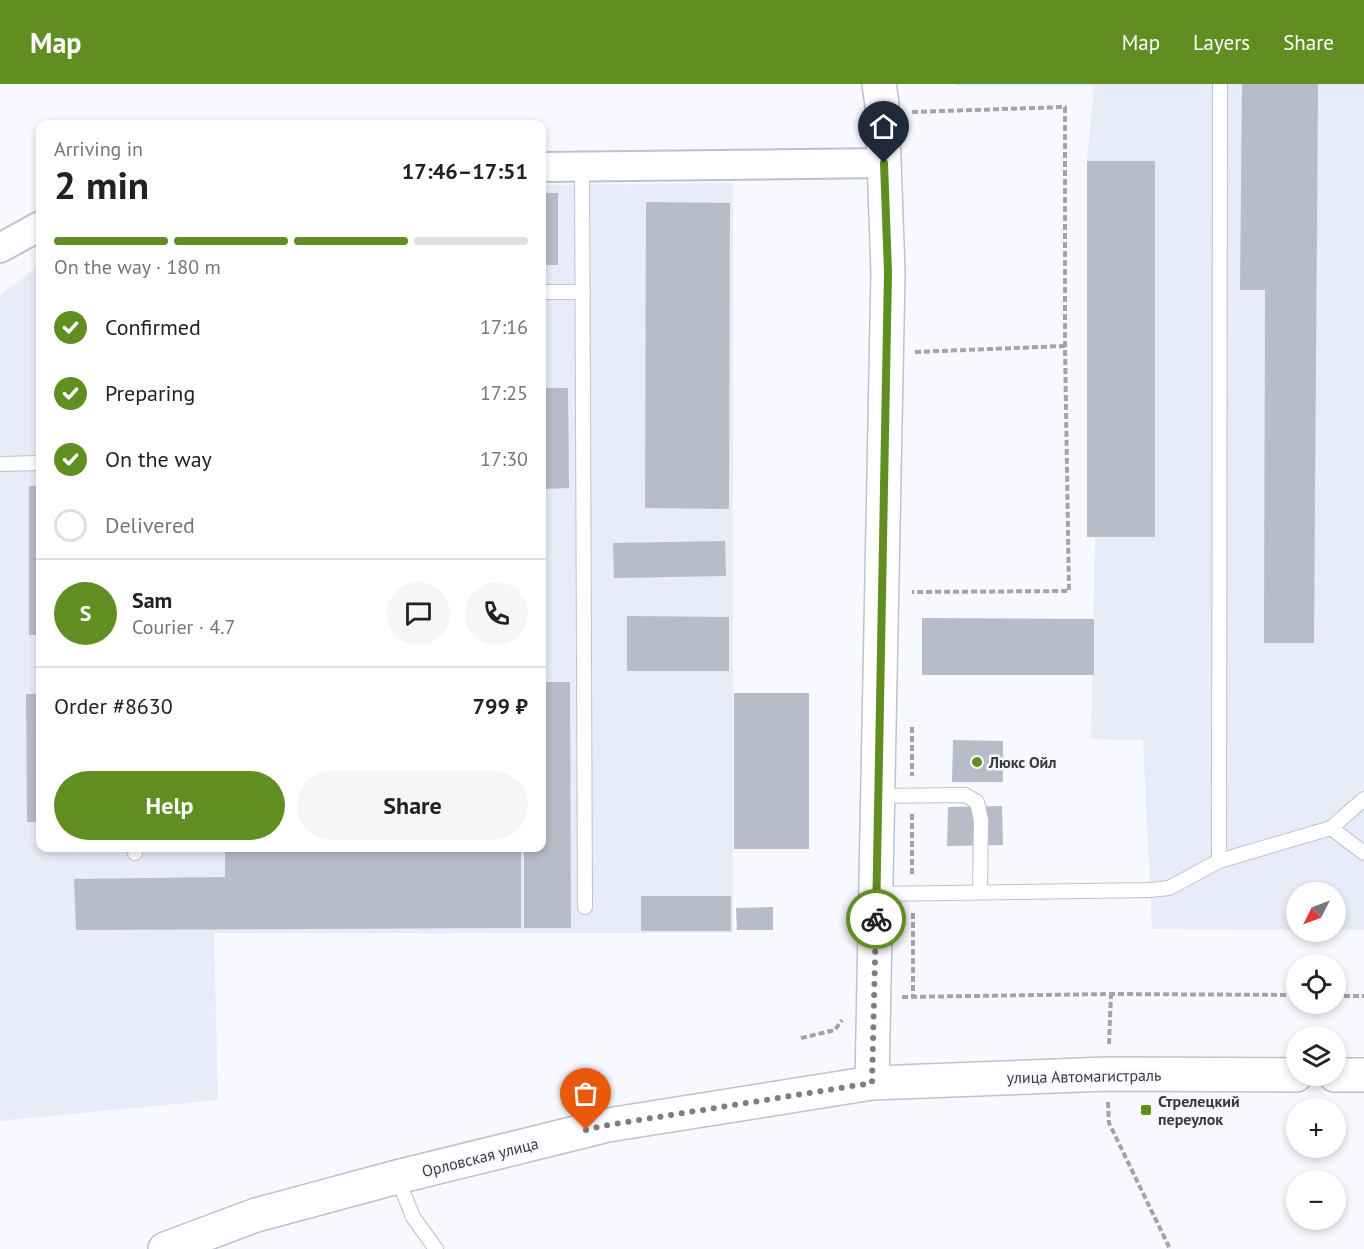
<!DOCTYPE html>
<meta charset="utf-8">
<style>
:root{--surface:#fff;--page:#f6f6f6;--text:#222;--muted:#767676;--line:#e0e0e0;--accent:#608e21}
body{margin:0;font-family:"PT Sans",sans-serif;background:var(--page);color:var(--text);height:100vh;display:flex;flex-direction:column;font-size:22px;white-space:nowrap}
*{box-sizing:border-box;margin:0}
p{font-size:20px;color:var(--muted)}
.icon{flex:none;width:33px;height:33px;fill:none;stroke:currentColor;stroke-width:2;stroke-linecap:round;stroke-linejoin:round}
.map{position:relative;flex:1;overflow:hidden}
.sheet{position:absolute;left:36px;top:36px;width:510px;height:732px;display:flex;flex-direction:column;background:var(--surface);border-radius:12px;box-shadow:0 3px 9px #0003}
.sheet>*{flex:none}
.needle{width:39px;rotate:228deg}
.fabs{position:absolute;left:1286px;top:798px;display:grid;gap:12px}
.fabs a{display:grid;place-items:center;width:60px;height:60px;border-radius:50%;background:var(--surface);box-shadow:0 3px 9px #0003;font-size:30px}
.pin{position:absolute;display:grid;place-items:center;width:51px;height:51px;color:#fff;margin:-62px -26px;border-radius:50% 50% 50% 0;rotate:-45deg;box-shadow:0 0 6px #0007}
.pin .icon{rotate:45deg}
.courier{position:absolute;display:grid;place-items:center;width:60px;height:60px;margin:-30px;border:4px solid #608e21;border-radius:50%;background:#fff;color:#222;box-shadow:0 2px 8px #0007}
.headline em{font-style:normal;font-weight:700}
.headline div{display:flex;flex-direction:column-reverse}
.headline{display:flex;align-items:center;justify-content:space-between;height:102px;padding:0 18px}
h1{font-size:39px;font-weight:700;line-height:45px}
.bar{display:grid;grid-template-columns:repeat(4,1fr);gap:9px 6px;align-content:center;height:72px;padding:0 18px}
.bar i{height:8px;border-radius:4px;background:var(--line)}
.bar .current{background:var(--accent)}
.bar p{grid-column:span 4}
.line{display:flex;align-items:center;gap:15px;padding:0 18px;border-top:2px solid var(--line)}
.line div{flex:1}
.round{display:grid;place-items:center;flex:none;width:63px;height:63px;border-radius:32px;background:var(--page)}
ol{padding:0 18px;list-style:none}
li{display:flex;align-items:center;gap:18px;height:66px}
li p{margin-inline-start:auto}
li .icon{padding:6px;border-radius:50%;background:var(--accent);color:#fff;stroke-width:4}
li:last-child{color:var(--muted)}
li i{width:33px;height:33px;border:3px solid var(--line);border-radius:50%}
.action{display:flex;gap:12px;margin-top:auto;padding:12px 18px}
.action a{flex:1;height:69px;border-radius:36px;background:var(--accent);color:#fff;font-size:24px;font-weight:700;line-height:69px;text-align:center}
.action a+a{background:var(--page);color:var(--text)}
header{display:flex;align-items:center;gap:36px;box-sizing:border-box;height:84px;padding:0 30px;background:var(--accent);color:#fff}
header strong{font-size:28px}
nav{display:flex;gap:33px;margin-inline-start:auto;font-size:21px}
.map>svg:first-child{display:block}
.built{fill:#e7ecf8}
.building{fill:#b7bcc8}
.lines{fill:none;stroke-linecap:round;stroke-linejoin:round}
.lane-casing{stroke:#bdc2cf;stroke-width:16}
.street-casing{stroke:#bdc2cf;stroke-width:32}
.secondary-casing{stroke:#bdc2cf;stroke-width:36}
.primary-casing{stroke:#bdc2cf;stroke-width:36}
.path{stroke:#a2a4aa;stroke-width:4;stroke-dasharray:6 3;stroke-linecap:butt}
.lane{stroke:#fff;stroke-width:14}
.street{stroke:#fff;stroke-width:28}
.secondary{stroke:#fff;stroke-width:33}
.primary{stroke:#fff;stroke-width:33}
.done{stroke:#7c7e83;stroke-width:6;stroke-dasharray:0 10.8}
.route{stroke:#608e21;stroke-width:8}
.poi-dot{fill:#608e21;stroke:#f7f9fe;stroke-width:2}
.labels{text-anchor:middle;stroke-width:5;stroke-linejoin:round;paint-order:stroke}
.poi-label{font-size:16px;font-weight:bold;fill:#393b41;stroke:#f7f9fe;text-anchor:start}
.street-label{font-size:16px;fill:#393b41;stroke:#f7f9fe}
</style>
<header>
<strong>Map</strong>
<nav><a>Map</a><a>Layers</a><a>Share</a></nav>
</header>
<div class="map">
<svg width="1364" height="1165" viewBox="0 0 1364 1165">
<rect width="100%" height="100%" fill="#f7f9fe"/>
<g class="built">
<path d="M956 0H1364V846H1335V808H1296V846L1152 845 1143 656 1091 655 1095 453 1087 77 1094 2H956Z"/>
<path d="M733 99V849H214L218 1016 0 1037V212L40 180V764H542V101Z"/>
</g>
<g class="building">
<path d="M1242 0H1318L1314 559H1264L1265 206H1240Z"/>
<rect x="1087" y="77" width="68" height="376"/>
<rect x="542" y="109" width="16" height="72"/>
<path d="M646 118 730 119 729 425 645 424Z"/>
<path d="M542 304H568L569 404 542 405Z"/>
<rect x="29" y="402" width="11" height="149"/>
<path d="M725 457 726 492 614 494 613 459Z"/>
<path d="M627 532 729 533V587H627Z"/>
<path d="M922 534 1094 535V591H922Z"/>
<path d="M542 598H570L571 844H524V764H542Z"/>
<rect x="734" y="609" width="75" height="156"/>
<path d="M26 610H40V738H27Z"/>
<path d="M953 656 1003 657V698H952Z"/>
<path d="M1002 722 1003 761 947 762 948 723Z"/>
<path d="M225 764H521V844L76 846 74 795 225 793Z"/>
<rect x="641" y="812" width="90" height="35"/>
<path d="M773 823V846H737L736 824Z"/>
</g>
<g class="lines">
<defs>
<g id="lane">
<path d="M582 83 585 823"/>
<path d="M542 208H583"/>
<path d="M0 380 40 379"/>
<path d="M878 712 965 711 977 718 981 736 980 808"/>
<path d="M1331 744 1364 715"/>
<path d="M135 764V769"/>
<path d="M1219 777 1220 0"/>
<path d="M876 810 1150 806 1169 804 1219 777 1331 744 1364 769"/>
<path d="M397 1093 413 1133 436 1165"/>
</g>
<g id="street">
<path d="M542 83 884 79"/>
<path d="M0 164 40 142"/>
</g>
<path id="secondary" d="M872 999 888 188 882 20 879 0"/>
<g id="primary">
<path d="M1335 991H1364"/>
<path d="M165 1165 256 1131 397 1093 608 1041 872 999 1107 990 1296 991"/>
</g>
</defs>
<use href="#lane" class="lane-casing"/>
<use href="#street" class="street-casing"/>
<use href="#secondary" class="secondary-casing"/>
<use href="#primary" class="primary-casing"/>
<g class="path">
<path d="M912 28 1065 23V262L1069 507 912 508"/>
<path d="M915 268 1065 262"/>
<path d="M912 643V692"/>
<path d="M912 730V791"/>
<path d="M913 829V913"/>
<path d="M1335 912H1364"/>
<path d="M902 913 1111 910 1296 911"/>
<path d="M801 954 835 946 842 936"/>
<path d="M1109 960 1111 910"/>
<path d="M1108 1018 1109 1039 1170 1165"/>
</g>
<use href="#lane" class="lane"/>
<use href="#street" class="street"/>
<use href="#secondary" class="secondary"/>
<use href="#primary" class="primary"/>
</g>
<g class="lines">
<path class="done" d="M586 1046 608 1041 872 999 876 835"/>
<path class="route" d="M876 835 888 188 884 79"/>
</g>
<g class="poi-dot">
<circle cx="977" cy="678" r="6"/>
<rect x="1140" y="1020" width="12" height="12" rx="3"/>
</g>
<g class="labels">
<g class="poi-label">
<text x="989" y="684">Люкс Ойл</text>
<text x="1158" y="1023">Стрелецкий<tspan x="1158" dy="18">переулок</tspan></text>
</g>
<g class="street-label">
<text transform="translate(1084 992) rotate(-1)" y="6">улица Автомагистраль</text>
<text transform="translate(480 1073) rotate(-14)" y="6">Орловская улица</text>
</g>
</g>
</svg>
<div class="fabs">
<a><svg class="needle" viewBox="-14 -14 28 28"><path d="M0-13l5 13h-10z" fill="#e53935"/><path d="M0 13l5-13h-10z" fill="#767676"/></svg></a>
<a><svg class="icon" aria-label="locate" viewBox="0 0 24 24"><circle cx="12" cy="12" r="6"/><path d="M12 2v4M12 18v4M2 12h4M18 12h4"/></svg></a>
<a><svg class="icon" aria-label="layers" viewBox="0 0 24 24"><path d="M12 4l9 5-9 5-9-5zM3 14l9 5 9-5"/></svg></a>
<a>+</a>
<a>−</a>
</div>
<div class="pin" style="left:586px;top:1046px;background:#ea580c"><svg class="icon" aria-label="bag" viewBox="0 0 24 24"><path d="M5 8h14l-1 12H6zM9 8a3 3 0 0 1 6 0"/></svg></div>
<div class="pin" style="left:884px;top:79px;background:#1f2937"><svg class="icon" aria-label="home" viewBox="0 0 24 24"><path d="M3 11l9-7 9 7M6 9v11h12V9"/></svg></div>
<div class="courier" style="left:876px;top:835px"><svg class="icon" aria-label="bike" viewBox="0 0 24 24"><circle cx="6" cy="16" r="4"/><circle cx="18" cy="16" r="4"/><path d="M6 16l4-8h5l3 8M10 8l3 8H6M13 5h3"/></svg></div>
<section class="sheet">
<div class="headline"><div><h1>2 min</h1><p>Arriving in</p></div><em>17:46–17:51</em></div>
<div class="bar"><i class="current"></i><i class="current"></i><i class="current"></i><i></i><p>On the way · 180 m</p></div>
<ol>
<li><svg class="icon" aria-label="check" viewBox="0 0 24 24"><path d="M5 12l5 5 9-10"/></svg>Confirmed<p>17:16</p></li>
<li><svg class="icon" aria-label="check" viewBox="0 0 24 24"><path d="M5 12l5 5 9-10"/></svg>Preparing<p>17:25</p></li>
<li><svg class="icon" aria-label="check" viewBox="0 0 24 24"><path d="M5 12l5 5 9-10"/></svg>On the way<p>17:30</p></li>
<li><i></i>Delivered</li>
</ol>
<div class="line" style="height:108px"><b class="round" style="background:var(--accent);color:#fff">S</b><div><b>Sam</b><p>Courier · 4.7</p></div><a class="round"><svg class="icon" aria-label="chat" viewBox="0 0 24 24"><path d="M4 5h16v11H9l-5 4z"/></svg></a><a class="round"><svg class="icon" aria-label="phone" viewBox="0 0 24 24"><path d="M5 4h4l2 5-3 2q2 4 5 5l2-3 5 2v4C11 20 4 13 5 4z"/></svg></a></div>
<div class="line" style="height:78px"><div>Order #8630</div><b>799 ₽</b></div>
<div class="action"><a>Help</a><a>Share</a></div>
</section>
</div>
